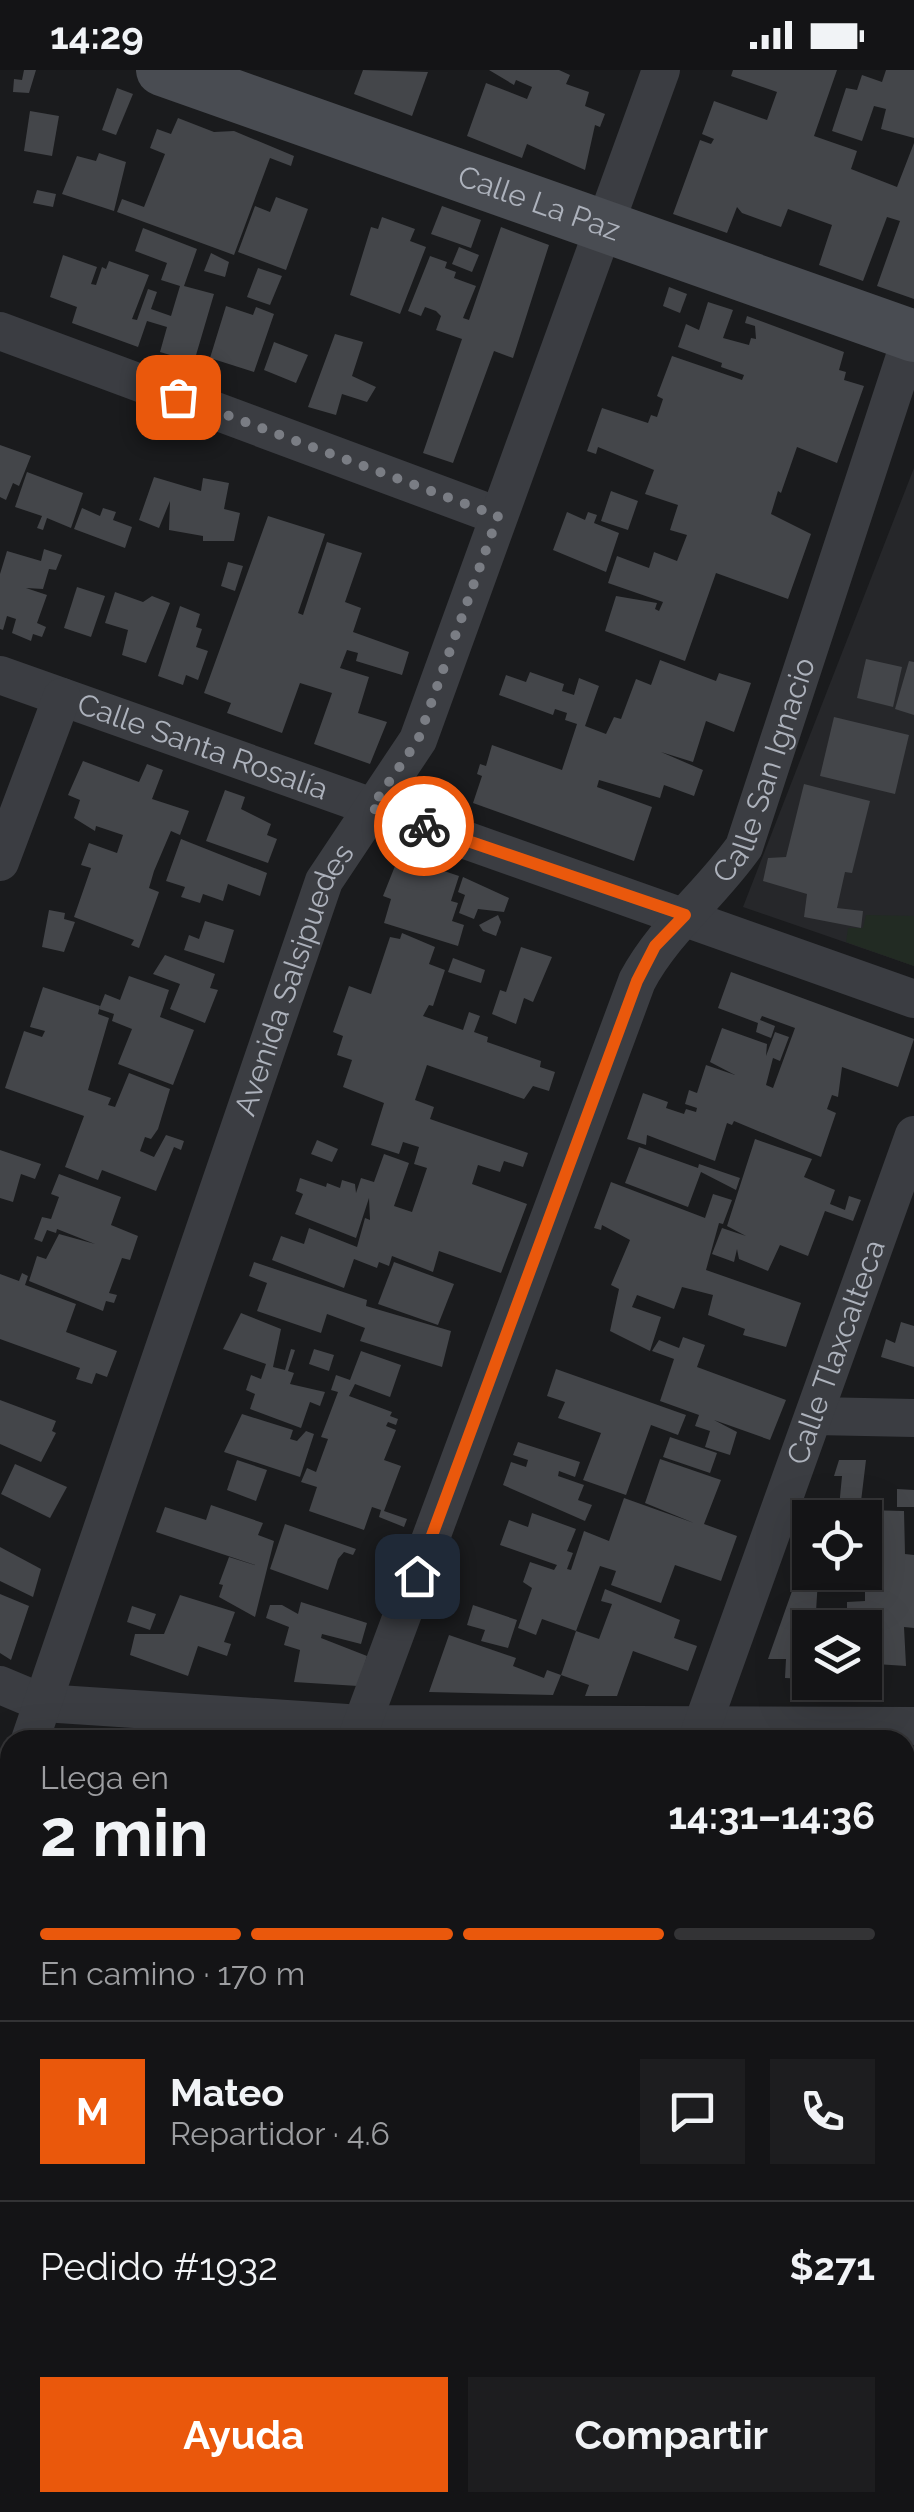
<!DOCTYPE html>
<html lang="es">
<meta charset="utf-8">
<style>
:root{--surface:#141416;--page:#1d1d1f;--text:#f1f3f6;--muted:#9d9ea1;--line:#333335;--accent:#ea580c}
body{margin:0;font-family:Raleway,sans-serif;background:var(--page);color:var(--text);height:100vh;display:flex;flex-direction:column;font-size:38px;white-space:nowrap}
*{box-sizing:border-box;margin:0}
p{font-size:32px;color:var(--muted)}
.icon{flex:none;width:55px;height:55px;fill:none;stroke:currentColor;stroke-width:2;stroke-linecap:round;stroke-linejoin:round}
.map{position:relative;flex:1;overflow:hidden}
.side{position:absolute;left:0px;top:1660px;width:915px;height:782px;display:flex;flex-direction:column;background:var(--surface);border-radius:30px 30px 0 0;box-shadow:0 10px 40px #0002,0 0 0 2px var(--line)}
.side>*{flex:none}
.tools{position:absolute;left:792px;top:1430px;display:grid;gap:20px}
.tools a{display:grid;place-items:center;width:90px;height:90px;border-radius:0px;background:var(--surface);box-shadow:0 10px 40px #0002,0 0 0 2px var(--line);font-size:50px}
.pin{position:absolute;display:grid;place-items:center;width:85px;height:85px;color:#fff;margin:-42px;border-radius:20px;box-shadow:0 5px 15px #0006}
.courier{position:absolute;display:grid;place-items:center;width:100px;height:100px;margin:-50px;border:8px solid #ea580c;border-radius:50%;background:#fff;color:#222;box-shadow:0 2px 12px #0007}
.headline em{font-style:normal;font-weight:700}
.headline div{display:flex;flex-direction:column-reverse}
.headline{display:flex;align-items:center;justify-content:space-between;height:170px;padding:0 40px}
h1{font-size:65px;font-weight:700;line-height:75px}
.bar{display:grid;grid-template-columns:repeat(4,1fr);gap:15px 10px;align-content:center;height:120px;padding:0 40px}
.bar i{height:12px;border-radius:8px;background:var(--line)}
.bar .selected{background:var(--accent)}
.bar p{grid-column:span 4}
.line{display:flex;align-items:center;gap:25px;padding:0 40px;border-top:2px solid var(--line)}
.line div{flex:1}
.round{display:grid;place-items:center;flex:none;width:105px;height:105px;border-radius:0px;background:var(--page)}
.button{display:flex;gap:20px;margin-top:auto;padding:20px 40px}
.button a{flex:1;height:115px;border-radius:0px;background:var(--accent);color:#fff;font-size:40px;font-weight:700;line-height:115px;text-align:center}
.button a+a{background:var(--page);color:var(--text)}
.status{display:flex;justify-content:space-between;align-items:center;height:70px;padding:0 50px;background:var(--surface);direction:ltr}
.status svg{height:28px;fill:currentColor}
.map>svg:first-child{display:block}
.built{fill:#26272a}
.green{fill:#222b23}
.building{fill:#44464a}
.lines{fill:none;stroke-linecap:round;stroke-linejoin:round}
.street{stroke:#3b3d42;stroke-width:38}
.secondary{stroke:#494c52;stroke-width:52}
.done{stroke:#7a7d84;stroke-width:10;stroke-dasharray:0 18}
.route{stroke:#ea580c;stroke-width:12}
.labels{text-anchor:middle;stroke-width:10;stroke-linejoin:round;paint-order:stroke}
.street-label{font-size:30px;fill:#adb2bc;stroke:#151518}
</style>
<div class="status"><b>14:29</b><svg viewBox="0 0 49 12"><path d="M0 12V9h3v3zM5 12V6h3v6zM10 12V3h3v9zM15 12V0h3v12zM26 1h20v11H26zM47 4h2v5h-2z"/></svg></div>
<div class="map">
<svg width="914" height="2442" viewBox="0 0 914 2442">
<rect width="100%" height="100%" fill="#1a1b1d"/>
<path class="built" d="M914 398V896L743 837Z"/>
<path class="green" d="M866 845 914 846V896L846 872 848 858H863Z"/>
<g class="building">
<path d="M24 0H36L29 23 13 22 14 9 22 10Z"/>
<path d="M363 0 428 2 412 46 354 24Z"/>
<path d="M489 0H559L570 5 566 14 589 22 585 36 605 44 600 57 595 55 585 100 527 74 522 88 467 66 486 13 527 29 532 17 516 10 514 15Z"/>
<path d="M733 0H837L814 66 857 81 851 99 897 117 914 73V229L877 216 900 151 887 147 863 211 819 195 832 155 788 139 781 157 742 143 737 137 727 163 673 144 700 70 711 74 714 69 702 64 714 31 767 50 777 22 731 6Z"/>
<path d="M886 0H914V68L881 59 886 39 874 36 862 71 832 61 846 18 857 20 862 5 882 12Z"/>
<path d="M117 18 133 24 116 65 102 60Z"/>
<path d="M30 41 59 46 52 86 24 81Z"/>
<path d="M178 48 214 62 234 61 294 86 291 96 270 88 234 185 117 142 122 129 144 137 165 84 150 78 157 59 171 64Z"/>
<path d="M99 83 126 92 114 141 62 124 77 86 96 91Z"/>
<path d="M37 120 56 124 53 137 33 133Z"/>
<path d="M276 127 308 139 286 200 238 182 255 136 270 142Z"/>
<path d="M442 136 481 150 471 178 431 164Z"/>
<path d="M382 147 415 159 410 171 426 177 400 244 350 225 371 157 378 159Z"/>
<path d="M501 157 549 175 513 288 494 281 453 393 423 383 462 269 436 260 441 246 436 241 425 237 421 246 408 241 430 186 447 192 445 198 456 202 454 208 476 216 463 248 469 250Z"/>
<path d="M143 158 197 179 184 216 214 224 194 292 160 282 167 257 147 251 138 277 72 253 77 237 50 227 63 185 97 197 91 214 96 215 102 197 106 199 109 191 149 205 132 249 137 250 148 219 157 222 151 239 171 246 180 216 161 210 167 193 135 181Z"/>
<path d="M459 177 479 185 472 202 452 194Z"/>
<path d="M211 183 229 192 225 207 204 201Z"/>
<path d="M258 198 282 206 270 235 247 227Z"/>
<path d="M669 217 687 224 680 243 663 236Z"/>
<path d="M708 232 733 240 723 268 749 275 751 268 756 269 755 256 745 253 747 246 844 282 839 300 846 302 844 310 864 316 837 393 797 377 781 423 778 421 771 444 811 464 788 529 716 503 685 591 605 561 616 526 657 533 655 539 659 541 663 532 608 513 617 486 649 498 654 482 677 491 687 465 670 460 678 435 645 424 654 400 598 377 596 384 587 381 602 338 648 353 651 345 657 347 663 329 657 326 672 286 742 310 744 305 721 297 722 293 678 277 686 254 699 260Z"/>
<path d="M226 236 253 245 256 237 274 244 254 302 210 288Z"/>
<path d="M335 264 363 272 352 306 376 317 367 332 342 324 336 345 308 337Z"/>
<path d="M274 272 308 285 296 313 264 300Z"/>
<path d="M0 375 31 386 19 416 13 413 6 430 0 427Z"/>
<path d="M27 402 83 423 71 458 47 448 43 460 37 458 42 446 15 437Z"/>
<path d="M154 407 201 421 203 408 229 413 224 439 240 443 234 471H203V466L169 460 170 431 159 458 139 450Z"/>
<path d="M611 421 638 431 628 460 601 451Z"/>
<path d="M82 438 100 446 103 438 116 442 113 450 132 457 125 478 74 459Z"/>
<path d="M567 442 585 450 588 442 597 445 594 453 619 463 606 502 553 480Z"/>
<path d="M268 446 325 464 298 543 303 545 327 472 362 483 345 532 361 538 353 562 409 582 402 605 356 591 358 583 347 580 340 598 369 607 358 643 387 652 370 694 314 674 332 623 300 613 282 663 227 643 231 633 204 623Z"/>
<path d="M44 479 62 485 56 500 49 499 43 519 26 518 47 525 37 553 46 557 42 567 33 564 31 571 12 563 16 549 7 546 3 560 0 559V504L7 481 41 491Z"/>
<path d="M228 492 243 496 235 521 221 516Z"/>
<path d="M77 517 105 526 91 567 64 558Z"/>
<path d="M115 522 143 532 152 526 170 533 146 593 122 585 128 560 105 553Z"/>
<path d="M180 536 200 544 196 557 202 559 196 577 208 581 198 610 186 605 183 615 158 606Z"/>
<path d="M866 589 902 597 893 637 857 628Z"/>
<path d="M660 590 716 611 719 603 751 613 734 662 706 651 693 692 661 682 703 700 694 726 664 715 660 728 599 710 597 717 652 737 634 791 473 733 482 706 477 704 480 694 486 696 492 675 562 700 577 654 565 650 567 643 555 639 553 645 499 625 506 605 526 612 530 602 564 614 562 621 574 625 579 608 599 616 585 656 606 664 614 647 621 649 636 609 651 615Z"/>
<path d="M909 591 914 592V645L895 639Z"/>
<path d="M834 647 909 665 895 724 820 706Z"/>
<path d="M83 691 139 712 147 694 163 700 152 729 189 741 180 765 171 761 154 801 149 818 159 822 139 878 131 875 134 870 74 847 91 798 81 795 89 773 117 783 123 765 96 756 95 761 74 748 80 730 68 725Z"/>
<path d="M804 714 870 731 852 803 845 802 837 838 863 841 861 858 804 847 807 824 763 811 768 788 786 787Z"/>
<path d="M225 720 245 727 241 739 271 754 267 765 277 769 268 793 206 771Z"/>
<path d="M181 769 267 803 260 826 228 814 223 831 203 824 200 833 181 827 185 817 166 811Z"/>
<path d="M399 786 459 806 451 831 458 833 452 851 464 855 458 876 384 853 391 829 383 826Z"/>
<path d="M463 807 509 828 504 842 478 839 474 849 459 843 465 825 458 822Z"/>
<path d="M49 840 65 843 64 849 75 852 64 882 42 877Z"/>
<path d="M498 845 501 852 496 866 483 861 479 855Z"/>
<path d="M205 851 234 860 224 893 184 880 189 865 199 869Z"/>
<path d="M402 863 435 877 429 894 445 900 433 936 429 935 423 946 463 960 469 942 480 946 474 962 488 967 487 972 541 991 540 997 555 1002 549 1021 533 1016 524 1029 427 995 415 1030 434 1037 430 1049 528 1083 523 1097 504 1091 500 1102 478 1095 472 1114 527 1134 501 1203 439 1181 433 1202 392 1186 389 1196 379 1192 377 1198 354 1189 344 1218 272 1190 281 1166 304 1174 309 1158 357 1177 365 1148 370 1150 369 1128 356 1168 295 1144 303 1124 296 1121 300 1108 326 1117 327 1113 340 1118 342 1110 355 1114 356 1123 361 1108 374 1112 384 1084 409 1093 394 1136 412 1142 427 1098 414 1094 419 1077 403 1072 399 1084 371 1075 384 1033 343 1017 352 990 337 985 343 966 333 962 349 916 371 924 390 867 400 869Z"/>
<path d="M521 877 552 887 533 932 524 928 516 954 492 944 500 920 506 922Z"/>
<path d="M165 885 215 904 210 918 218 920 205 953 170 939 180 914 153 904Z"/>
<path d="M453 888 485 900 481 913 448 902Z"/>
<path d="M731 902 914 969 898 1017 842 997 838 1027 832 1025 827 1039 836 1043 821 1087 734 1051 732 1055 727 1053 715 1091 647 1065 646 1075 627 1069 643 1023 668 1032 666 1038 684 1044 686 1039 696 1042 697 1038 685 1034 689 1020 697 1023 706 995 735 1005 710 992 722 958 767 974 766 986 775 962 789 967 780 991 773 988 766 1015 773 1018 795 958 762 946 760 950 775 956 771 968 756 962 758 953 718 938Z"/>
<path d="M129 906 169 920 160 947 194 960 173 1015 118 994 132 959 112 951 114 944 99 939 105 924 120 930Z"/>
<path d="M43 917 100 936 98 944 109 948 88 1020 111 1028 108 1035 115 1037 129 1003 170 1019 158 1059 151 1069 145 1067 140 1081 154 1087 166 1065 184 1071 181 1080 174 1077 156 1121 102 1100 98 1110 65 1097 84 1046 5 1018 24 961 42 967 45 961 30 957Z"/>
<path d="M755 1069 812 1089 804 1107 835 1120 830 1134 845 1140 849 1126 861 1130 853 1151 825 1141 808 1186 780 1175 768 1201 739 1189 737 1179 734 1192 712 1184 722 1158 746 1166 727 1156Z"/>
<path d="M317 1070 338 1079 332 1092 311 1084Z"/>
<path d="M639 1077 698 1098 699 1094 740 1108 736 1120 701 1102 688 1137 625 1113Z"/>
<path d="M0 1080 41 1094 35 1109 21 1104 13 1132 0 1128Z"/>
<path d="M59 1104 121 1127 111 1155 138 1166 130 1190 122 1188 109 1223 117 1225 114 1233 106 1231 103 1241 29 1211 37 1186 46 1189 59 1164 95 1174 57 1159 56 1163 47 1160 42 1172 34 1169 42 1147 51 1149 59 1127 51 1124Z"/>
<path d="M611 1112 705 1148 713 1124 732 1130 723 1154 719 1153 706 1200 801 1233 786 1277 743 1265 745 1259 708 1245 713 1225 682 1217 674 1239 637 1225 632 1237 661 1247 650 1281 610 1261 619 1219 611 1215 630 1170 602 1155 601 1160 594 1158Z"/>
<path d="M254 1192 367 1230 366 1236 451 1261 442 1297 360 1271 365 1258 327 1244 321 1263 257 1241 267 1213 249 1206Z"/>
<path d="M394 1192 454 1214 438 1255 378 1234Z"/>
<path d="M22 1203 28 1206 25 1215 76 1234 66 1262 117 1281 107 1307 96 1303 92 1314 76 1309 80 1298 0 1269V1204L19 1211Z"/>
<path d="M241 1243 281 1259 273 1297 285 1300 291 1279 295 1280 288 1301 294 1303 290 1314 325 1322 320 1336 310 1332 301 1358 250 1339 255 1324 246 1320 251 1305 261 1309 266 1294 223 1279Z"/>
<path d="M901 1252 914 1256V1297L881 1287 886 1269 895 1273Z"/>
<path d="M683 1267 705 1275 697 1297 786 1330 770 1370 714 1350 737 1362 730 1385 705 1377 710 1361 695 1356 699 1345 660 1331 674 1289 652 1281 659 1270 679 1278Z"/>
<path d="M314 1279 334 1285 329 1301 309 1294Z"/>
<path d="M361 1281 401 1295 390 1327 355 1314 349 1326 392 1342 390 1346 398 1349 396 1355 388 1352 386 1356 396 1360 384 1390 401 1396 384 1441 407 1449 404 1457 379 1447 381 1440 372 1437 364 1460 309 1441 317 1417 301 1412 307 1398 316 1402 328 1369 321 1367 338 1322 331 1320 336 1305 350 1310Z"/>
<path d="M556 1299 686 1345 678 1365 651 1355 626 1425 583 1410 601 1363 558 1348 565 1332 547 1326Z"/>
<path d="M0 1330 56 1351 52 1361 56 1363 41 1392 0 1374Z"/>
<path d="M242 1344 293 1360 290 1369 297 1371 306 1361 314 1364 300 1407 224 1382Z"/>
<path d="M670 1367 717 1383 710 1403 663 1387Z"/>
<path d="M518 1372 580 1392 575 1407 559 1401 558 1406 584 1415 578 1430 592 1435 585 1451 503 1415 511 1392 526 1397 528 1390 513 1385Z"/>
<path d="M660 1389 721 1410 704 1454 737 1466 721 1511 675 1495 661 1533 611 1515 616 1501 600 1496 576 1561 542 1549 536 1565 518 1558 532 1518 523 1512 530 1492 554 1500 557 1495 500 1475 509 1450 528 1457 532 1443 576 1459 567 1481 573 1483 567 1499 571 1500 584 1461 609 1471 624 1428 694 1453 645 1433Z"/>
<path d="M237 1390 267 1400 256 1431 227 1420Z"/>
<path d="M839 1390H866L859 1448H838L842 1406H834Z"/>
<path d="M15 1394 67 1417 50 1448 1 1424Z"/>
<path d="M897 1419 914 1420V1437H897Z"/>
<path d="M211 1435 263 1453 258 1465 274 1471 255 1547 219 1527 223 1515 219 1514 229 1487 261 1497 156 1462 165 1437 206 1450Z"/>
<path d="M866 1440 904 1441 905 1484 914 1485V1558L904 1557 906 1596 876 1594 878 1557 838 1558V1550H847V1532L865 1531V1509H818L815 1558H810V1609L785 1608 786 1589H768L809 1473 810 1502H865Z"/>
<path d="M285 1454 356 1479 353 1485 344 1482 338 1489 328 1520 270 1499Z"/>
<path d="M0 1477 41 1499 33 1527 0 1511Z"/>
<path d="M605 1519 680 1550 674 1568 697 1576 688 1601 633 1581 617 1626H585L589 1615 561 1605 576 1561 599 1569 612 1534 601 1531Z"/>
<path d="M0 1524 29 1536 11 1590 0 1583Z"/>
<path d="M180 1525 235 1542 224 1572 231 1574 227 1586 198 1576 188 1606 130 1585 135 1564H164Z"/>
<path d="M301 1532 367 1553 361 1574 322 1564 321 1568 367 1586 358 1616 294 1612 300 1580 284 1575 289 1557 266 1548 270 1535H282L298 1544Z"/>
<path d="M473 1535 517 1550 508 1578 481 1571 485 1560 467 1555Z"/>
<path d="M132 1536 156 1544 150 1560 127 1552Z"/>
<path d="M449 1565 516 1588 513 1596 544 1608 547 1600 561 1605 553 1625 429 1622Z"/>
<path d="M865 1604H884L879 1630H838V1612H865Z"/>
<rect x="905" y="1745" width="9" height="48"/>
<path d="M6 1971 10 1972V2008L0 2004V1982Z"/>
<path d="M0 2009 10 2012V2063L0 2059Z"/>
<rect x="905" y="2055" width="9" height="78"/>
<path d="M0 2062 10 2065V2109L0 2106Z"/>
<path d="M3 2110 10 2112V2194L0 2191Z"/>
<path d="M905 2154 914 2155V2229H905Z"/>
<path d="M0 2211 10 2215V2245H0Z"/>
<path d="M0 2347 10 2348V2432H94V2436L60 2437V2442H0Z"/>
<rect x="905" y="2353" width="9" height="36"/>
<path d="M204 2432H239L238 2442H192L204 2438Z"/>
<path d="M285 2432H382L380 2438H285Z"/>
<path d="M532 2432H579V2441L532 2442Z"/>
<path d="M581 2432H677V2442L580 2441Z"/>
<rect x="821" y="2432" width="47" height="10"/>
</g>
<g class="lines">
<g class="street">
<path d="M0 261 498 446"/>
<path id="s1" d="M0 605 914 929"/>
<path d="M0 792 62 627"/>
<path d="M815 1346 914 1348"/>
<path d="M0 1615 43 1633 362 1654 914 1656"/>
<path id="s2" d="M30 1670 324 811 418 670 661 0"/>
<path id="s3" d="M356 1670 637 911C664 860 710 825 744 777L912 265"/>
<path id="s4" d="M697 1670 914 1065"/>
<path d="M0 1749 10 1722"/>
<path d="M905 1972H914"/>
<path d="M0 2276H10"/>
<path d="M905 2283H914"/>
<path d="M399 2442 402 2432"/>
</g>
<path class="secondary" id="s5" d="M162 0 914 266"/>
</g>
<g class="lines">
<path class="done" d="M178 327 498 446 418 670 371 738 424 756"/>
<path class="route" d="M417 1506 637 911 655 876 685 845 424 756"/>
</g>
<g class="labels">
<g class="street-label">
<text dy="10" stroke="none"><textPath href="#s5" startOffset="400">Calle La Paz</textPath></text>
<text dy="10" stroke="none"><textPath href="#s1" startOffset="215">Calle Santa Rosalía</textPath></text>
<text dy="10" stroke="none"><textPath href="#s3" startOffset="1060">Calle San Ignacio</textPath></text>
<text dy="10" stroke="none"><textPath href="#s2" startOffset="805">Avenida Salsipuedes</textPath></text>
<text dy="10" stroke="none"><textPath href="#s4" startOffset="412">Calle Tlaxcalteca</textPath></text>
</g>
</g>
</svg>
<div class="tools">
<a><svg class="icon" aria-label="locate" viewBox="0 0 24 24"><circle cx="12" cy="12" r="6"/><path d="M12 2v4M12 18v4M2 12h4M18 12h4"/></svg></a>
<a><svg class="icon" aria-label="layers" viewBox="0 0 24 24"><path d="M12 4l9 5-9 5-9-5zM3 14l9 5 9-5"/></svg></a>
</div>
<div class="pin" style="left:178px;top:327px;background:#ea580c"><svg class="icon" aria-label="bag" viewBox="0 0 24 24"><path d="M5 8h14l-1 12H6zM9 8a3 3 0 0 1 6 0"/></svg></div>
<div class="pin" style="left:417px;top:1506px;background:#1f2937"><svg class="icon" aria-label="home" viewBox="0 0 24 24"><path d="M3 11l9-7 9 7M6 9v11h12V9"/></svg></div>
<div class="courier" style="left:424px;top:756px"><svg class="icon" aria-label="bike" viewBox="0 0 24 24"><circle cx="6" cy="16" r="4"/><circle cx="18" cy="16" r="4"/><path d="M6 16l4-8h5l3 8M10 8l3 8H6M13 5h3"/></svg></div>
<section class="side">
<div class="headline"><div><h1>2 min</h1><p>Llega en</p></div><em>14:31–14:36</em></div>
<div class="bar"><i class="selected"></i><i class="selected"></i><i class="selected"></i><i></i><p>En camino · 170 m</p></div>
<div class="line" style="height:180px"><b class="round" style="background:var(--accent);color:#fff">M</b><div><b>Mateo</b><p>Repartidor · 4.6</p></div><a class="round"><svg class="icon" aria-label="chat" viewBox="0 0 24 24"><path d="M4 5h16v11H9l-5 4z"/></svg></a><a class="round"><svg class="icon" aria-label="phone" viewBox="0 0 24 24"><path d="M5 4h4l2 5-3 2q2 4 5 5l2-3 5 2v4C11 20 4 13 5 4z"/></svg></a></div>
<div class="line" style="height:130px"><div>Pedido #1932</div><b>$271</b></div>
<div class="button"><a>Ayuda</a><a>Compartir</a></div>
</section>
</div>
